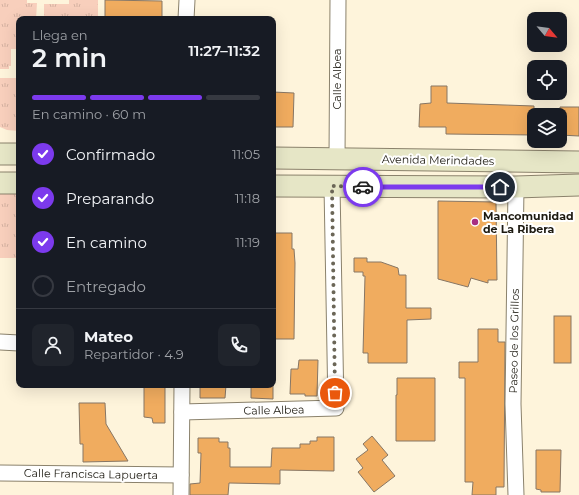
<!DOCTYPE html>
<html lang="es">
<meta charset="utf-8">
<style>
:root{--surface:#171b24;--page:#20242c;--text:#f1f3f6;--muted:#9ea1a6;--line:#363941;--accent:#7c3aed}
body{margin:0;font-family:Montserrat,sans-serif;background:var(--page);color:var(--text);height:100vh;display:flex;flex-direction:column;font-size:15px;white-space:nowrap}
*{box-sizing:border-box;margin:0}
p{font-size:13px;color:var(--muted)}
.icon{flex:none;width:22px;height:22px;fill:none;stroke:currentColor;stroke-width:2;stroke-linecap:round;stroke-linejoin:round}
.map{position:relative;flex:1;overflow:hidden}
.drawer{position:absolute;left:16px;top:16px;width:260px;height:372px;display:flex;flex-direction:column;background:var(--surface);border-radius:8px;box-shadow:0 4px 16px #0002}
.drawer>*{flex:none}
.needle{width:26px;rotate:119deg}
.controls{position:absolute;left:527px;top:12px;display:grid;gap:8px}
.controls a{display:grid;place-items:center;width:40px;height:40px;border-radius:8px;background:var(--surface);box-shadow:0 4px 16px #0002;font-size:20px}
.pin{position:absolute;display:grid;place-items:center;width:34px;height:34px;color:#fff;margin:-17px;border:2px solid #fff;border-radius:50%;box-shadow:0 1px 4px #0007}
.courier{position:absolute;display:grid;place-items:center;width:40px;height:40px;margin:-20px;border:3px solid #7c3aed;border-radius:50%;background:#fff;color:#222;box-shadow:0 1px 5px #0007}
.headline em{font-style:normal;font-weight:600}
.headline div{display:flex;flex-direction:column-reverse}
.headline{display:flex;align-items:center;justify-content:space-between;height:68px;padding:0 16px}
h1{font-size:26px;font-weight:600;line-height:30px}
.bar{display:grid;grid-template-columns:repeat(4,1fr);gap:6px 4px;align-content:center;height:48px;padding:0 16px}
.bar i{height:5px;border-radius:3px;background:var(--line)}
.bar .active{background:var(--accent)}
.bar p{grid-column:span 4}
.line{display:flex;align-items:center;gap:10px;padding:0 16px;border-top:1px solid var(--line)}
.line div{flex:1}
.round{display:grid;place-items:center;flex:none;width:42px;height:42px;border-radius:8px;background:var(--page)}
ol{padding:0 16px;list-style:none}
li{display:flex;align-items:center;gap:12px;height:44px}
li p{margin-inline-start:auto}
li .icon{padding:4px;border-radius:50%;background:var(--accent);color:#fff;stroke-width:4}
li:last-child{color:var(--muted)}
li i{width:22px;height:22px;border:2px solid var(--line);border-radius:50%}
.map>svg:first-child{display:block}
.grass{fill:url(#grass-tufts)}
.building{fill:#f0ac5f;stroke:#877664}
.lines{fill:none;stroke-linecap:round;stroke-linejoin:round}
.street-casing{stroke:#8b826c;stroke-width:17}
.secondary-casing{stroke:#8b826c;stroke-width:23}
.street{stroke:#fff;stroke-width:15}
.secondary{stroke:#e6e6c6;stroke-width:21}
.done{stroke:#6b6657;stroke-width:4;stroke-dasharray:0 7.2}
.route{stroke:#7c3aed;stroke-width:5}
.poi-dot{fill:#a82e83;stroke:#fff;stroke-width:1.5}
.labels{text-anchor:middle;stroke-width:4;stroke-linejoin:round;paint-order:stroke}
.street-label{font-size:11px;fill:#1c1910;stroke:#fff}
.poi-label{font-size:11px;font-weight:bold;fill:#1c1910;stroke:#fff;text-anchor:start}
</style>
<div class="map">
<svg width="579" height="495" viewBox="0 0 579 495">
<defs>
<pattern id="grass-tufts" width="24" height="20" patternUnits="userSpaceOnUse"><rect width="24" height="20" fill="#f8cfbc"/><path d="M3 7l-1-3M5 7V3M7 7l1-3M15 17l-1-3M17 17v-4M19 17l1-3" fill="none" stroke="#d4b1a1"/></pattern>
</defs>
<rect width="100%" height="100%" fill="#fef4db"/>
<g class="grass">
<path d="M0 0H27V3H37L36 19H19V49H11V66H9V69H0Z"/>
<path d="M69 0H98V19H44V4H69Z"/>
<path d="M0 78H19V131L7 130 0 127Z"/>
<path d="M19 193 18 258H0V194Z"/>
</g>
<g class="building">
<path d="M105 0 162 1V19H105Z"/>
<path d="M431 86H447V103L534 106V135L446 134V127H419L420 104 431 103Z"/>
<path d="M273 92 294 93 293 127H273Z"/>
<path d="M560 107H579V136L560 135Z"/>
<path d="M438 201 496 202 497 280H488V283L471 278 468 287 438 279Z"/>
<path d="M273 233H292V249H294L295 263 294 339H273Z"/>
<path d="M354 258H367V262H381L398 268 399 275H406V308H431V319L407 320V363H368V353H363L365 276H363V272H354Z"/>
<rect x="554" y="316" width="17" height="47"/>
<path d="M478 329H498V342H505L504 487H496V495H472L473 482H465V378H459V362H478Z"/>
<path d="M299 360H318L317 396H305V394H290L291 369H298Z"/>
<path d="M397 378H435V441H396V395H397Z"/>
<path d="M144 385H165V423H153L152 418 144 417Z"/>
<path d="M200 385H226L225 398H200Z"/>
<path d="M251 385H273V399L251 398Z"/>
<path d="M79 403H105L106 424 128 461 83 462V444H80Z"/>
<path d="M372 436 388 455 382 460 395 476 374 492 358 472 363 468 356 459 368 450 363 444Z"/>
<path d="M317 437H334V471L280 470V484L229 483 228 495H190V484L200 483 201 453H198V438H219V442H228V448H230V467H271L272 448H300V444H310V441H317Z"/>
<path d="M536 450H561L560 492H541V490L536 489Z"/>
</g>
<g class="lines">
<defs>
<g id="street">
<path d="M186 19 187 0"/>
<path d="M337 159 338 0"/>
<path d="M0 342 19 343"/>
<path d="M182 412 336 408 332 186"/>
<path d="M0 473 181 475"/>
<path d="M181 495 182 385"/>
<path d="M516 495 513 404 516 187"/>
</g>
<g id="secondary">
<path d="M0 154H19"/>
<path d="M273 158 579 162"/>
<path d="M0 183H19"/>
<path d="M273 186 516 187 579 185"/>
</g>
</defs>
<use href="#street" class="street-casing"/>
<use href="#secondary" class="secondary-casing"/>
<use href="#street" class="street"/>
<use href="#secondary" class="secondary"/>
</g>
<g class="lines">
<path class="done" d="M335 393 332 186 363 187"/>
<path class="route" d="M363 187H500"/>
</g>
<circle class="poi-dot" cx="475" cy="222" r="4"/>
<g class="labels">
<g class="street-label">
<text transform="translate(337 79) rotate(-90)" y="4">Calle Albea</text>
<text transform="translate(438 160) rotate(1)" y="4">Avenida Merindades</text>
<text transform="translate(514 341) rotate(-89)" y="4">Paseo de los Grillos</text>
<text transform="translate(274 410) rotate(-1)" y="4">Calle Albea</text>
<text transform="translate(91 474) rotate(1)" y="4">Calle Francisca Lapuerta</text>
</g>
<g class="poi-label">
<text x="483" y="220">Mancomunidad<tspan x="483" dy="13">de La Ribera</tspan></text>
</g>
</g>
</svg>
<div class="controls">
<a><svg class="needle" viewBox="-14 -14 28 28"><path d="M0-13l5 13h-10z" fill="#e53935"/><path d="M0 13l5-13h-10z" fill="#9ea1a6"/></svg></a>
<a><svg class="icon" aria-label="locate" viewBox="0 0 24 24"><circle cx="12" cy="12" r="6"/><path d="M12 2v4M12 18v4M2 12h4M18 12h4"/></svg></a>
<a><svg class="icon" aria-label="layers" viewBox="0 0 24 24"><path d="M12 4l9 5-9 5-9-5zM3 14l9 5 9-5"/></svg></a>
</div>
<div class="pin" style="left:335px;top:393px;background:#ea580c"><svg class="icon" aria-label="bag" viewBox="0 0 24 24"><path d="M5 8h14l-1 12H6zM9 8a3 3 0 0 1 6 0"/></svg></div>
<div class="pin" style="left:500px;top:187px;background:#1f2937"><svg class="icon" aria-label="home" viewBox="0 0 24 24"><path d="M3 11l9-7 9 7M6 9v11h12V9"/></svg></div>
<div class="courier" style="left:363px;top:187px"><svg class="icon" aria-label="car" viewBox="0 0 24 24"><path d="M5 17H2v-5l4-1 3-4h7l3 4 3 1v5h-3M9 17h6M6 11h13"/><circle cx="7" cy="17" r="2"/><circle cx="17" cy="17" r="2"/></svg></div>
<section class="drawer">
<div class="headline"><div><h1>2 min</h1><p>Llega en</p></div><em>11:27–11:32</em></div>
<div class="bar"><i class="active"></i><i class="active"></i><i class="active"></i><i></i><p>En camino · 60 m</p></div>
<ol>
<li><svg class="icon" aria-label="check" viewBox="0 0 24 24"><path d="M5 12l5 5 9-10"/></svg>Confirmado<p>11:05</p></li>
<li><svg class="icon" aria-label="check" viewBox="0 0 24 24"><path d="M5 12l5 5 9-10"/></svg>Preparando<p>11:18</p></li>
<li><svg class="icon" aria-label="check" viewBox="0 0 24 24"><path d="M5 12l5 5 9-10"/></svg>En camino<p>11:19</p></li>
<li><i></i>Entregado</li>
</ol>
<div class="line" style="height:72px"><a class="round"><svg class="icon" aria-label="person" viewBox="0 0 24 24"><circle cx="12" cy="8" r="4"/><path d="M4 21q1-7 8-7t8 7"/></svg></a><div><b>Mateo</b><p>Repartidor · 4.9</p></div><a class="round"><svg class="icon" aria-label="phone" viewBox="0 0 24 24"><path d="M5 4h4l2 5-3 2q2 4 5 5l2-3 5 2v4C11 20 4 13 5 4z"/></svg></a></div>
</section>
</div>
